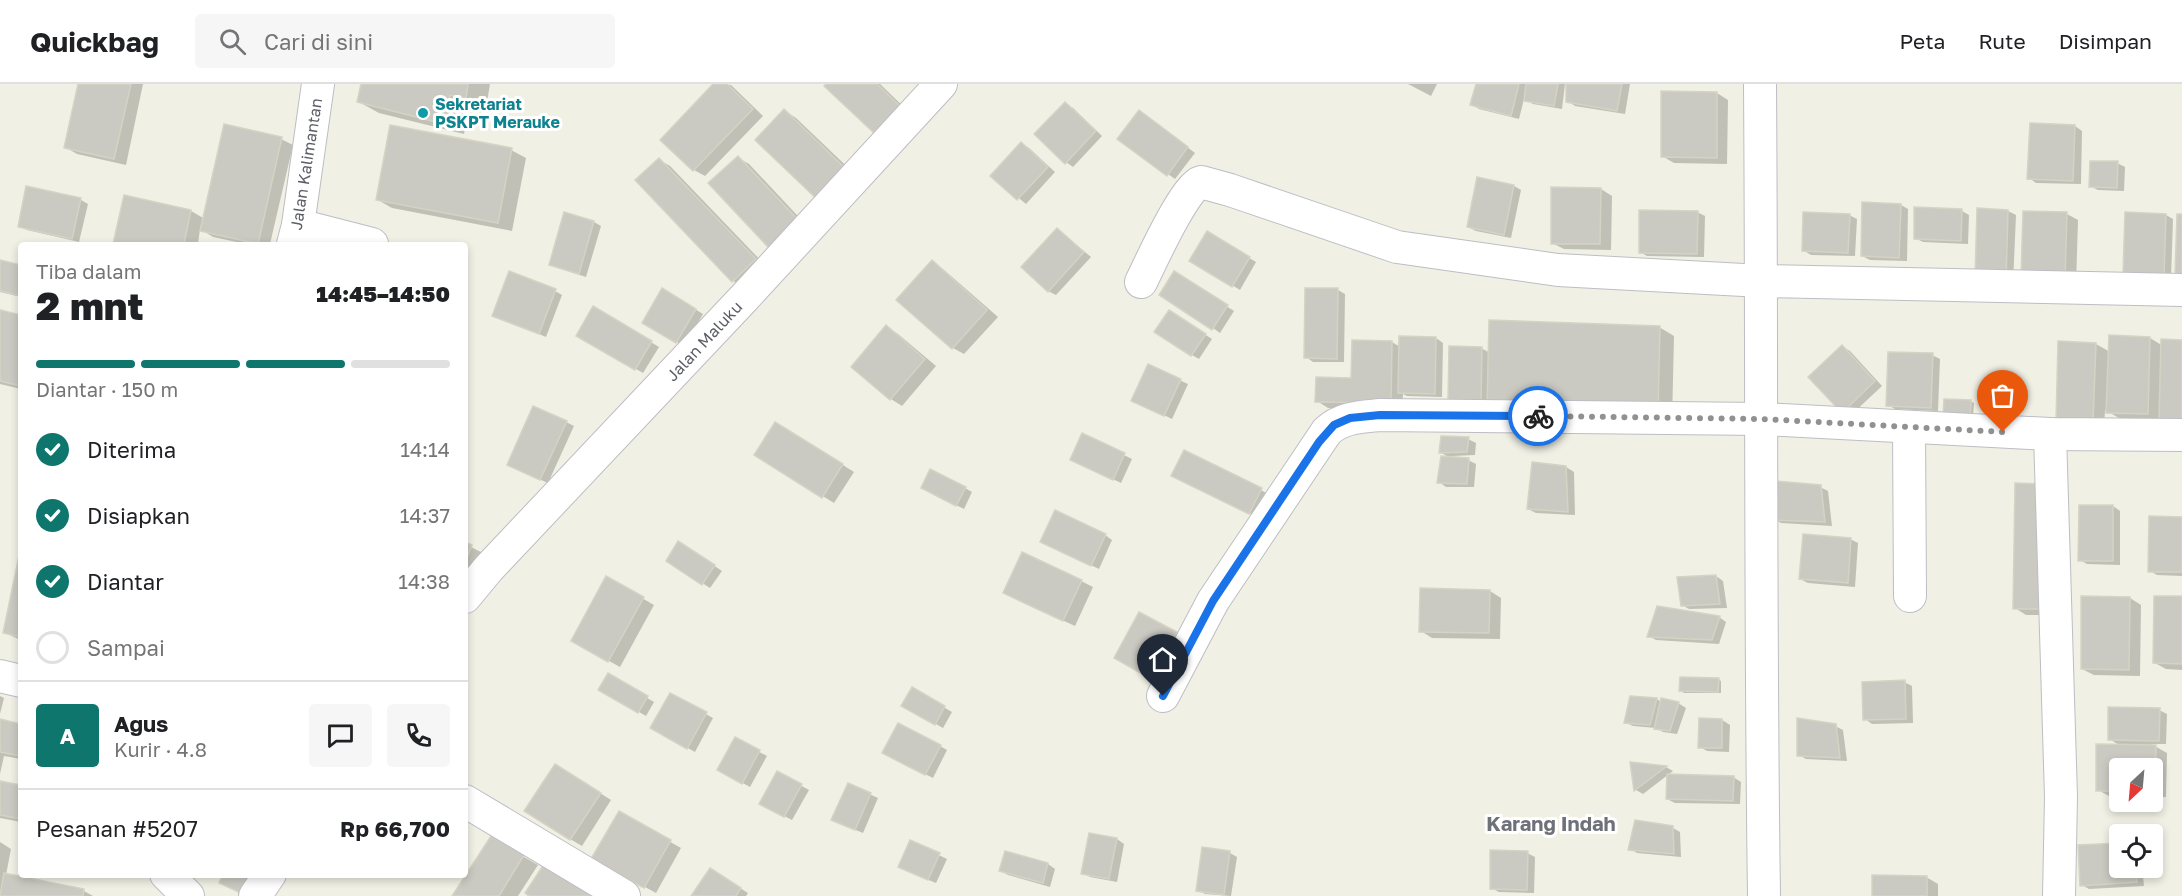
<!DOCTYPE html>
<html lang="id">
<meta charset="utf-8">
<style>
:root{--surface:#fff;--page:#f6f6f6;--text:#202124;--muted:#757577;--line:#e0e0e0;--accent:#0f766e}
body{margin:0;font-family:"Golos Text",sans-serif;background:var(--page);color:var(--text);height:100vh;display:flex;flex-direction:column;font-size:22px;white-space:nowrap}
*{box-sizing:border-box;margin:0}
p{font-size:20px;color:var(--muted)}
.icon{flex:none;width:33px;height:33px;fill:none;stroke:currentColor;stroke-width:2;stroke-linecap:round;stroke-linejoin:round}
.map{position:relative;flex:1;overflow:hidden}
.side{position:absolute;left:18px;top:158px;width:450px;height:636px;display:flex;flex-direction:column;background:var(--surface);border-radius:6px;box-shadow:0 3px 9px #0003}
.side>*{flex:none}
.needle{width:39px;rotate:206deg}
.fabs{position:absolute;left:2109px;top:674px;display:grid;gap:12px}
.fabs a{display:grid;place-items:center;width:54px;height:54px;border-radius:6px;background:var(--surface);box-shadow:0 3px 9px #0003;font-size:30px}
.pin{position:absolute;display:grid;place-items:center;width:51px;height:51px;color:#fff;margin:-62px -26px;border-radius:50% 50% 50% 0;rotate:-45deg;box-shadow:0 0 6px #0007}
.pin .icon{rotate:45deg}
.courier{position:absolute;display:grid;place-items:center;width:60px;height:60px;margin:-30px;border:4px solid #1a73e8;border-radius:50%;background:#fff;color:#222;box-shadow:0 2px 8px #0007}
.head em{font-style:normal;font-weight:800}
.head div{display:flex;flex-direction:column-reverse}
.head{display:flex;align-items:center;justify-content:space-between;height:102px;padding:0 18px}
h1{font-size:39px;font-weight:800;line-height:45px}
.bar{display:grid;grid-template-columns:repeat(4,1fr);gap:9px 6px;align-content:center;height:72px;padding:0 18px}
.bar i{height:8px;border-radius:4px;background:var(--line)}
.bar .on{background:var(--accent)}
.bar p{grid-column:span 4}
.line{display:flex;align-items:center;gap:15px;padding:0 18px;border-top:2px solid var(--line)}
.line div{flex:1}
.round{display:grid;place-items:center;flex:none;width:63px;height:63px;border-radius:6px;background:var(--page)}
ol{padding:0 18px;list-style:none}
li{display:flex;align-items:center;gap:18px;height:66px}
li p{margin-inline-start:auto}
li .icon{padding:6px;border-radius:50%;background:var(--accent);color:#fff;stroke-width:4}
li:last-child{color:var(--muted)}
li i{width:33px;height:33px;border:3px solid var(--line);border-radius:50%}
header{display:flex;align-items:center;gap:36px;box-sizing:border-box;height:84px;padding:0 30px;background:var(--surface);border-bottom:2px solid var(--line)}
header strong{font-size:28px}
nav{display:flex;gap:33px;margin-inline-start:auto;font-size:21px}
.search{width:420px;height:54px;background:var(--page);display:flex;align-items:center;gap:15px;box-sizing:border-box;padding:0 21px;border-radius:6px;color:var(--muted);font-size:22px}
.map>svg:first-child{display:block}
.shadow{fill:#0003}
.building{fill:#cbcac2;stroke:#d5d3c3;stroke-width:1.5}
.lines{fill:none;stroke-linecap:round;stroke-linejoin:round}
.minor-casing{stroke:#bdbec4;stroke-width:34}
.minor{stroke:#fff;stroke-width:32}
.done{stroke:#909292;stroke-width:6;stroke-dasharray:0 10.8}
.route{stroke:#1a73e8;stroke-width:8}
.culture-dot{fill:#0f9aa8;stroke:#fff;stroke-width:2}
.labels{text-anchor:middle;stroke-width:6;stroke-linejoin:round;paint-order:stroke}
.culture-label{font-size:16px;font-weight:bold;fill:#0d838f;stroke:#fff;text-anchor:start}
.street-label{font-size:16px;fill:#5d5f66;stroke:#fff}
.quarter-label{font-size:20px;font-weight:bold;fill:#6e7178;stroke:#fff}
</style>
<header>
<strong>Quickbag</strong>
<div class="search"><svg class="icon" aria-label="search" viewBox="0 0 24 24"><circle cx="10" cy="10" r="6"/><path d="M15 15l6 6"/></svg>Cari di sini</div>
<nav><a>Peta</a><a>Rute</a><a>Disimpan</a></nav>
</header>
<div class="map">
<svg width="2182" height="812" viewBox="0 0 2182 812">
<rect width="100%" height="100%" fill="#f0f0e5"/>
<g class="shadow">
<path d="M79 0H143L126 81 77 70 65 63Z"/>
<path d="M363 0H490L486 24 470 21 464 50 379 29 359 18Z"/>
<path d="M715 0 731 1 763 32 705 92 694 86Z"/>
<path d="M828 0H880L910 29 886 54 875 48 826 2Z"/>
<path d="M1408 0H1437L1431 12Z"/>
<path d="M1477 0H1565L1562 25 1533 20 1524 15 1519 35 1479 25 1472 20Z"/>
<path d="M1568 0H1630L1625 30 1575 22 1568 17Z"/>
<path d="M1717 9 1728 16 1727 80 1674 79 1662 72Z"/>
<path d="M1065 20 1073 24 1102 52 1073 83 1066 78Z"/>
<path d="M785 27 796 34 862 97 834 126Z"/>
<path d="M1146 32 1195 69 1175 95 1168 90Z"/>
<path d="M2075 42 2082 47 2081 100 2036 99 2029 94Z"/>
<path d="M281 55 293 61 270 160H246L213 153 200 145 198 160H115L126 113 191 127 205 135Z"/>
<path d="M1022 60 1029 64 1055 88 1026 120 992 92Z"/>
<path d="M511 66 526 74 512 147 392 124 378 116Z"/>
<path d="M738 74 749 80 809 144 782 170Z"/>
<path d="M659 76 670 82 766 182 744 203 733 197Z"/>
<path d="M2117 79 2125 83 2124 107 2098 106 2090 102Z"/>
<path d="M1478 94 1514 102 1521 106 1511 154 1476 147 1468 143Z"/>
<path d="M1601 105 1612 112 1611 166 1564 165 1552 159Z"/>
<path d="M81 116 88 120 79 158 27 146 19 142Z"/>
<path d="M1901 121 1908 125 1907 177 1870 176 1862 172Z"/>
<path d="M1979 126 2008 127 2016 131 2013 200 1984 198Z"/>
<path d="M1962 127 1969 131 1968 160 1923 158 1915 154Z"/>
<path d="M1697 128 1705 132 1704 173 1647 172 1640 168Z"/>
<path d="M2067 130 2078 136 2076 201 2034 199Z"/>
<path d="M1849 131 1857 135 1855 172 1811 171 1803 166Z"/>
<path d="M2166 131 2173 135 2171 195 2124 189Z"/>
<path d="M594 138 601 142 586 193 558 184 550 180Z"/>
<path d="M1057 145 1091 173 1056 211 1048 207Z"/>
<path d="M1207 149 1256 178 1240 206 1191 176Z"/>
<path d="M0 178 21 182V213L0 208Z"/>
<path d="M932 178 943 185 998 233 964 270 953 264Z"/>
<path d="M1182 194 1234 227 1220 249 1213 244Z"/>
<path d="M663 206 703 230 684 262 644 238Z"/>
<path d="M1338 206 1345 210 1344 278H1313L1306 273Z"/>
<path d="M555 207 562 211 546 253 494 231Z"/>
<path d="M594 224 659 263 643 289 578 251Z"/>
<path d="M0 228 21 232V305L0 300Z"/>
<path d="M1176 232 1212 255 1199 275 1192 271Z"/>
<path d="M886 243 898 250 936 282 902 322 891 315 853 283Z"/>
<path d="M1659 243 1674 252 1672 337 1457 321 1481 264 1490 269Z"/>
<path d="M1436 254 1443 259 1442 313 1407 312 1403 310 1402 325 1328 324 1317 317 1353 296 1392 258 1400 263Z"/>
<path d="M2150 254 2163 262 2182 258V341L2172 340 2159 333V336L2119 334 2105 326 2104 345 2068 343 2096 260 2110 268Z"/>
<path d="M1842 263 1850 267 1882 302 1850 332 1843 327Z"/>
<path d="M1932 271 1940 275 1938 327 1895 325 1888 321Z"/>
<path d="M1149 282 1188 300 1172 335 1138 318Z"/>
<path d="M1970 317 1974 319 1973 334 1948 333Z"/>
<path d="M566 338 574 342 548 399 516 385Z"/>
<path d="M787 346 854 388 834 419 756 371Z"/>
<path d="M1083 351 1132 375 1121 399 1079 379Z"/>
<path d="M1468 355 1476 359 1475 371 1453 372V374L1468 376 1476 380 1474 403H1446L1439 398 1450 374 1440 368Z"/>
<path d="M1566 383 1574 388 1575 431 1536 429 1528 425Z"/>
<path d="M1181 396 1261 406 1268 410 1257 433Z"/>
<path d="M2016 401 2053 531H2026L2015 524Z"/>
<path d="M1820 403 1828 407 1832 442 1781 439 1774 435Z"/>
<path d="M965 404 972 408 964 425 930 408Z"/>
<path d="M2113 422 2120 427V481L2087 480 2080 476Z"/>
<path d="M2182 434V492L2157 491 2150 487Z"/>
<path d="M1105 451 1112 456 1099 485 1050 461Z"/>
<path d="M1850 455 1858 459 1855 503 1808 499 1800 495Z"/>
<path d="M465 460 483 469 465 499Z"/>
<path d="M686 463 722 487 710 504 668 477Z"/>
<path d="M21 470V556L5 549Z"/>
<path d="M1716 492 1723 497 1727 524 1689 525 1682 521Z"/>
<path d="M607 494 654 521 620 583 573 557Z"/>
<path d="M1081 497 1093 503 1075 542 1016 515Z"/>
<path d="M1490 507 1501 514 1500 555 1432 554 1421 547Z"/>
<path d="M2130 514 2141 521 2140 592 2094 591 2082 585Z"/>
<path d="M2182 514V586L2166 585 2155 579Z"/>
<path d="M1140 530 1183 554 1159 598 1116 574Z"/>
<path d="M1719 533 1726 538 1719 560 1656 556 1649 552Z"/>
<path d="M608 591 654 618 646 632 600 605Z"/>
<path d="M1718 595 1721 597V609H1684L1681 607Z"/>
<path d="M1904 598 1912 602 1913 639 1872 640 1865 635Z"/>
<path d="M912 605 952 628 943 644 903 621Z"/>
<path d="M671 611 713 634 695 668 652 644Z"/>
<path d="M0 612 4 614 0 630Z"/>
<path d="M1632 614 1657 615 1661 618 1678 619 1686 624 1677 650 1663 648 1656 644 1633 642 1625 638Z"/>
<path d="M2159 626 2167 630 2166 660H2151L2167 669 2166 713H2152V684H2120V713L2109 712 2098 706 2121 662 2109 655Z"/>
<path d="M1700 635 1722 636 1730 641 1729 668 1707 667 1700 663Z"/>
<path d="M0 637 21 641V675L4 672 0 690Z"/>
<path d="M1835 642 1843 646 1847 677 1806 675 1799 671Z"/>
<path d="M735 655 767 672 750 703 719 686Z"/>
<path d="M940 662 947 666 933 694 891 673Z"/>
<path d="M1632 680 1666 683 1673 687 1643 710 1636 706Z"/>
<path d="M567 688 611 716 582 762 570 755Z"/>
<path d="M778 689 809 706 792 736 761 720Z"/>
<path d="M1733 693 1741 698 1740 720 1675 719 1667 715Z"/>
<path d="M0 698 21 703V738L0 734Z"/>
<path d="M849 701 878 714 863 749 841 740Z"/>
<path d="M619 729 681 764 656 809 594 775Z"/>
<path d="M1673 744 1680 748 1681 773 1637 769 1630 765Z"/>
<path d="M1090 750 1117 755 1124 760 1117 798 1090 793 1083 789Z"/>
<path d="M491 754 538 781 518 812H453Z"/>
<path d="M0 758 11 765 6 791 84 807 93 812H0Z"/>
<path d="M911 758 947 775 936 799 907 787Z"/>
<path d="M1006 769 1048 780 1055 785 1050 803 1008 791 1001 787Z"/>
<path d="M1230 769 1237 773 1231 812 1205 810 1198 806Z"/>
<path d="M1527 769 1535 773 1534 809 1499 808 1491 804Z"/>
<path d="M2120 783H2142L2144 802 2089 805 2082 801Z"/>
<path d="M717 790 748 809 746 812H693Z"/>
<path d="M1926 793 1938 800V812H1873Z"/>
</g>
<g class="building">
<path d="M78 0H131L114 75 64 64Z"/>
<path d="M361 0H468L466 14 450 11 444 40 357 18Z"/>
<path d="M713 0H727L753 25 693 87 660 56Z"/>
<path d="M826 0H877L900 22 874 49 824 2Z"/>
<path d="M1476 0H1519L1511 32 1470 21Z"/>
<path d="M1526 0H1558L1554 22 1524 17Z"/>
<path d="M1566 0H1622L1617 27 1566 18Z"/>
<path d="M1661 7 1717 8V74L1661 73Z"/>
<path d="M1065 18 1096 47 1065 80 1034 50Z"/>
<path d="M784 25 851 90 822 120 755 56Z"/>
<path d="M1139 26 1188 63 1167 92 1117 55Z"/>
<path d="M2030 39 2075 41 2073 97 2027 95Z"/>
<path d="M224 40 282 53 258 160 200 147Z"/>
<path d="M390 41 512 64 498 139 376 116Z"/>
<path d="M1021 58 1048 83 1017 116 990 92Z"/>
<path d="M738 72 799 137 769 164 708 99Z"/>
<path d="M659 74 756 175 732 198 635 96Z"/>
<path d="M2090 77H2118L2117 104 2089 103Z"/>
<path d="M1477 93 1514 101 1504 151 1467 143Z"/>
<path d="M26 102 81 114 72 155 18 143Z"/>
<path d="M1551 103 1601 104 1600 160H1551Z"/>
<path d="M124 111 191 126 184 160H113Z"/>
<path d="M1862 118 1901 120 1899 174 1861 172Z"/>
<path d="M1914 123 1962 125 1961 157 1914 155Z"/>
<path d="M1977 124 2008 126 2006 196 1975 195Z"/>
<path d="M1639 126 1698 127 1697 170 1639 169Z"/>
<path d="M2023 127 2067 128 2065 195 2021 194Z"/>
<path d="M564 128 594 137 579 190 549 181Z"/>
<path d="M1803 128 1850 130 1848 169 1802 167Z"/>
<path d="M2125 128 2166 130 2164 192 2123 190Z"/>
<path d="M2177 130H2182V192L2175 191Z"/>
<path d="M1057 144 1084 168 1048 208 1021 183Z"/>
<path d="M1207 147 1250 173 1232 203 1189 177Z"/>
<path d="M0 176 21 181V212L0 207Z"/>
<path d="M932 176 987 226 952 265 896 216Z"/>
<path d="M509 187 556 205 539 250 492 232Z"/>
<path d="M1174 187 1228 221 1212 246 1159 211Z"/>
<path d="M662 204 696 225 676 259 642 239Z"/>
<path d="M1305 204H1338L1337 275 1304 274Z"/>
<path d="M593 222 652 257 635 286 576 252Z"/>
<path d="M0 226 21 231V302L0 297Z"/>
<path d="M1169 226 1206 250 1191 272 1154 248Z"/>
<path d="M1489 236 1660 242 1658 329 1487 324Z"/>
<path d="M886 241 925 275 890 316 851 283Z"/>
<path d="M2109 251 2150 253 2148 330 2106 329Z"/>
<path d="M1399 252 1436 253 1435 310 1398 309Z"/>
<path d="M2161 255 2182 256V335H2159Z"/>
<path d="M1352 256 1392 257 1391 319 1315 318 1316 293 1351 294Z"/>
<path d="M2058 257 2096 259 2093 339 2056 338Z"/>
<path d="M1842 261 1875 297 1842 329 1808 293Z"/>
<path d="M1449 262 1482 263 1481 318 1448 317Z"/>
<path d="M1888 268 1933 269 1931 324 1886 322Z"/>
<path d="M1148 280 1181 295 1164 332 1131 317Z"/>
<path d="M1944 315 1971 316 1970 333 1943 332Z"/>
<path d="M533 322 567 337 540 396 507 381Z"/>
<path d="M775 338 843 380 822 414 754 371Z"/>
<path d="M1082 349 1125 369 1113 396 1070 376Z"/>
<path d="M1441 352 1469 353 1467 368 1439 369Z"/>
<path d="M1184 366 1262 404 1249 430 1171 392Z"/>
<path d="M1441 372 1469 374 1467 400 1437 399Z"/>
<path d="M1532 378 1566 382 1568 428 1527 425Z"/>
<path d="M930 385 966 403 956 422 921 404Z"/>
<path d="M1775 397 1821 401 1825 438 1772 436Z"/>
<path d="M2015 399 2043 400 2042 525H2013Z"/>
<path d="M2079 421H2113V477H2078Z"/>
<path d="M1055 426 1106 450 1091 482 1040 458Z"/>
<path d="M2149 432 2182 433V488H2148Z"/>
<path d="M1803 450 1851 454 1848 499 1799 495Z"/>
<path d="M678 457 715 481 702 501 666 477Z"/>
<path d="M465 458 472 461 465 479Z"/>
<path d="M21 462V553L3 549Z"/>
<path d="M1022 468 1082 496 1063 537 1003 509Z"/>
<path d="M1716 491 1720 520 1681 522 1677 493Z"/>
<path d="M606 492 644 513 608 578 571 557Z"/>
<path d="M1420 504 1490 506 1489 549 1419 548Z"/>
<path d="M2081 512 2130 513 2129 586 2081 585Z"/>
<path d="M2154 512H2182V580L2153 579Z"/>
<path d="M1657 522 1720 532 1712 556 1647 553Z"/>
<path d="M1139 528 1177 548 1151 595 1114 574Z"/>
<path d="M608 589 648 612 638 629 598 606Z"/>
<path d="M1680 593 1719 594 1718 608 1679 607Z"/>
<path d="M1905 596 1906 635 1863 636 1862 598Z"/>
<path d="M912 603 945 622 935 641 901 622Z"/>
<path d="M670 609 707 628 687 665 650 644Z"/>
<path d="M1630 612 1657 614 1650 641 1624 639Z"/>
<path d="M1661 614 1679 618 1670 647 1654 645Z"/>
<path d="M2108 623 2160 624 2159 657 2108 656Z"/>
<path d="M1699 634 1722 635V664H1698Z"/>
<path d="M1797 634 1836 640 1840 674 1797 672Z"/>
<path d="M0 635 21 640V672L0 668Z"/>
<path d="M898 639 941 661 925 691 882 669Z"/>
<path d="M735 653 760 666 742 700 717 686Z"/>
<path d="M2096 660 2156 661 2155 708H2152V684H2120V707H2096Z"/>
<path d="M1630 678 1667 682 1634 707Z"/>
<path d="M555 680 601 709 570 756 524 727Z"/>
<path d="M777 687 802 700 784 733 759 720Z"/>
<path d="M1667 690 1734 692 1733 717 1666 715Z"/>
<path d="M0 697 21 701V735L0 731Z"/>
<path d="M848 699 871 709 855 746 831 736Z"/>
<path d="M619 727 671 756 644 804 591 775Z"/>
<path d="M1635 736 1673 742 1674 770 1628 766Z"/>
<path d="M1089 749 1117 754 1109 795 1081 790Z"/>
<path d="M491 752 524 771 499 812H452Z"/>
<path d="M910 756 940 769 928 796 898 783Z"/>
<path d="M2120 759V783H2136L2137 798 2080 802 2078 761Z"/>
<path d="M1202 763 1230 767 1224 811 1196 807Z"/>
<path d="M1490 766 1528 767 1527 806 1490 805Z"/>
<path d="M1005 767 1048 779 1043 799 999 787Z"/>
<path d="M546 777 598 812H529L525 809Z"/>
<path d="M710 784 741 804 736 812H691Z"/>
<path d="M4 789 84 805 83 812H0Z"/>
<path d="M223 790H255L245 811 219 799Z"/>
<path d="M1872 791 1927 792V812H1872Z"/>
</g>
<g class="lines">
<defs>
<g id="minor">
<path d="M1760 0C1762 271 1760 541 1764 812"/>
<path d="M298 141 372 160"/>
<path d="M293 160 298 141 318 0"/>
<path d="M1141 198C1150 180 1185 102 1201 98L1230 106 1397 163 1558 186 1762 197 2182 206"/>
<path d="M1909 343 1910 512"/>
<path d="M2050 350 2061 713 2059 812"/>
<path d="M465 513 489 484 744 214 941 0"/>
<path d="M0 592 21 597"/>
<path d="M1163 612 1213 517 1327 347C1343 333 1360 333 1380 331L1762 335 2050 350 2182 351"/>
<path d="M465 717 624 812"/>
<path d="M166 790 188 812"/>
<path d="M255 812 270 790"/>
</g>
</defs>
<use href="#minor" class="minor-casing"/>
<use href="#minor" class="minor"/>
</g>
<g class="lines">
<path class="done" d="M1538 332 1762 335 2003 348"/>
<path class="route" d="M1163 612 1213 517 1319 358 1334 341 1350 334 1380 331 1538 332"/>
</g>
<circle class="culture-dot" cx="423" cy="29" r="6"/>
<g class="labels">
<g class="culture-label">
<text x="435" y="26">Sekretariat<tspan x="435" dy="18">PSKPT Merauke</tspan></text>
</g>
<g class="street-label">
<text transform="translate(306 80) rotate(-81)" y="6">Jalan Kalimantan</text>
<text transform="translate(704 257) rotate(-47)" y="6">Jalan Maluku</text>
</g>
<g class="quarter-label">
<text x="1551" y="747">Karang Indah</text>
</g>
</g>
</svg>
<div class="fabs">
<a><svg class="needle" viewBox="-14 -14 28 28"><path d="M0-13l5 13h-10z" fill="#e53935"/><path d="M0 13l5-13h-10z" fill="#757577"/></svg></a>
<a><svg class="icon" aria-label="locate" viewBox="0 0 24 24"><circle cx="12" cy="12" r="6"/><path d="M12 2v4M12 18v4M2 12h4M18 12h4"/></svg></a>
</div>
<div class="pin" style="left:2003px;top:348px;background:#ea580c"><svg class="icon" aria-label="bag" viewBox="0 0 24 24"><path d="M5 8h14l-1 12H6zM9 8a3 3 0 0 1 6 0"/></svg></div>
<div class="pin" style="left:1163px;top:612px;background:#1f2937"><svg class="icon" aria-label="home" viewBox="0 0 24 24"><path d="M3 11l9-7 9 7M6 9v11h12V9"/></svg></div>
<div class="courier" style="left:1538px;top:332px"><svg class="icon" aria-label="bike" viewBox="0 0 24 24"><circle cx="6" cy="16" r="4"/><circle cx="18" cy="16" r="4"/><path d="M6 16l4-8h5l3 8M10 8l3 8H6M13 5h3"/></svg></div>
<section class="side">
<div class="head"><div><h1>2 mnt</h1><p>Tiba dalam</p></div><em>14:45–14:50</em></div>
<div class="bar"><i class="on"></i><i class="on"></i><i class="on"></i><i></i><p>Diantar · 150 m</p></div>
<ol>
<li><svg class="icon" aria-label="check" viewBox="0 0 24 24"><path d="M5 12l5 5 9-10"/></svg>Diterima<p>14:14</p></li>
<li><svg class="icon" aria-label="check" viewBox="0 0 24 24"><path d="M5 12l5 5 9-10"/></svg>Disiapkan<p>14:37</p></li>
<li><svg class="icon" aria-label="check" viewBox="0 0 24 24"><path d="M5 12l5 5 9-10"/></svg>Diantar<p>14:38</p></li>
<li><i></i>Sampai</li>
</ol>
<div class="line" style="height:108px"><b class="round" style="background:var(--accent);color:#fff">A</b><div><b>Agus</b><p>Kurir · 4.8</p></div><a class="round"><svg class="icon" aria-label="chat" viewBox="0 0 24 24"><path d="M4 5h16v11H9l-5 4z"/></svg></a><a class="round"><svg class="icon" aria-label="phone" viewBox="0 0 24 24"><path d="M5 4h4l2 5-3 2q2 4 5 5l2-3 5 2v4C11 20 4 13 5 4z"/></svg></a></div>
<div class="line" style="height:78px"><div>Pesanan #5207</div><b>Rp 66,700</b></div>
</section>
</div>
